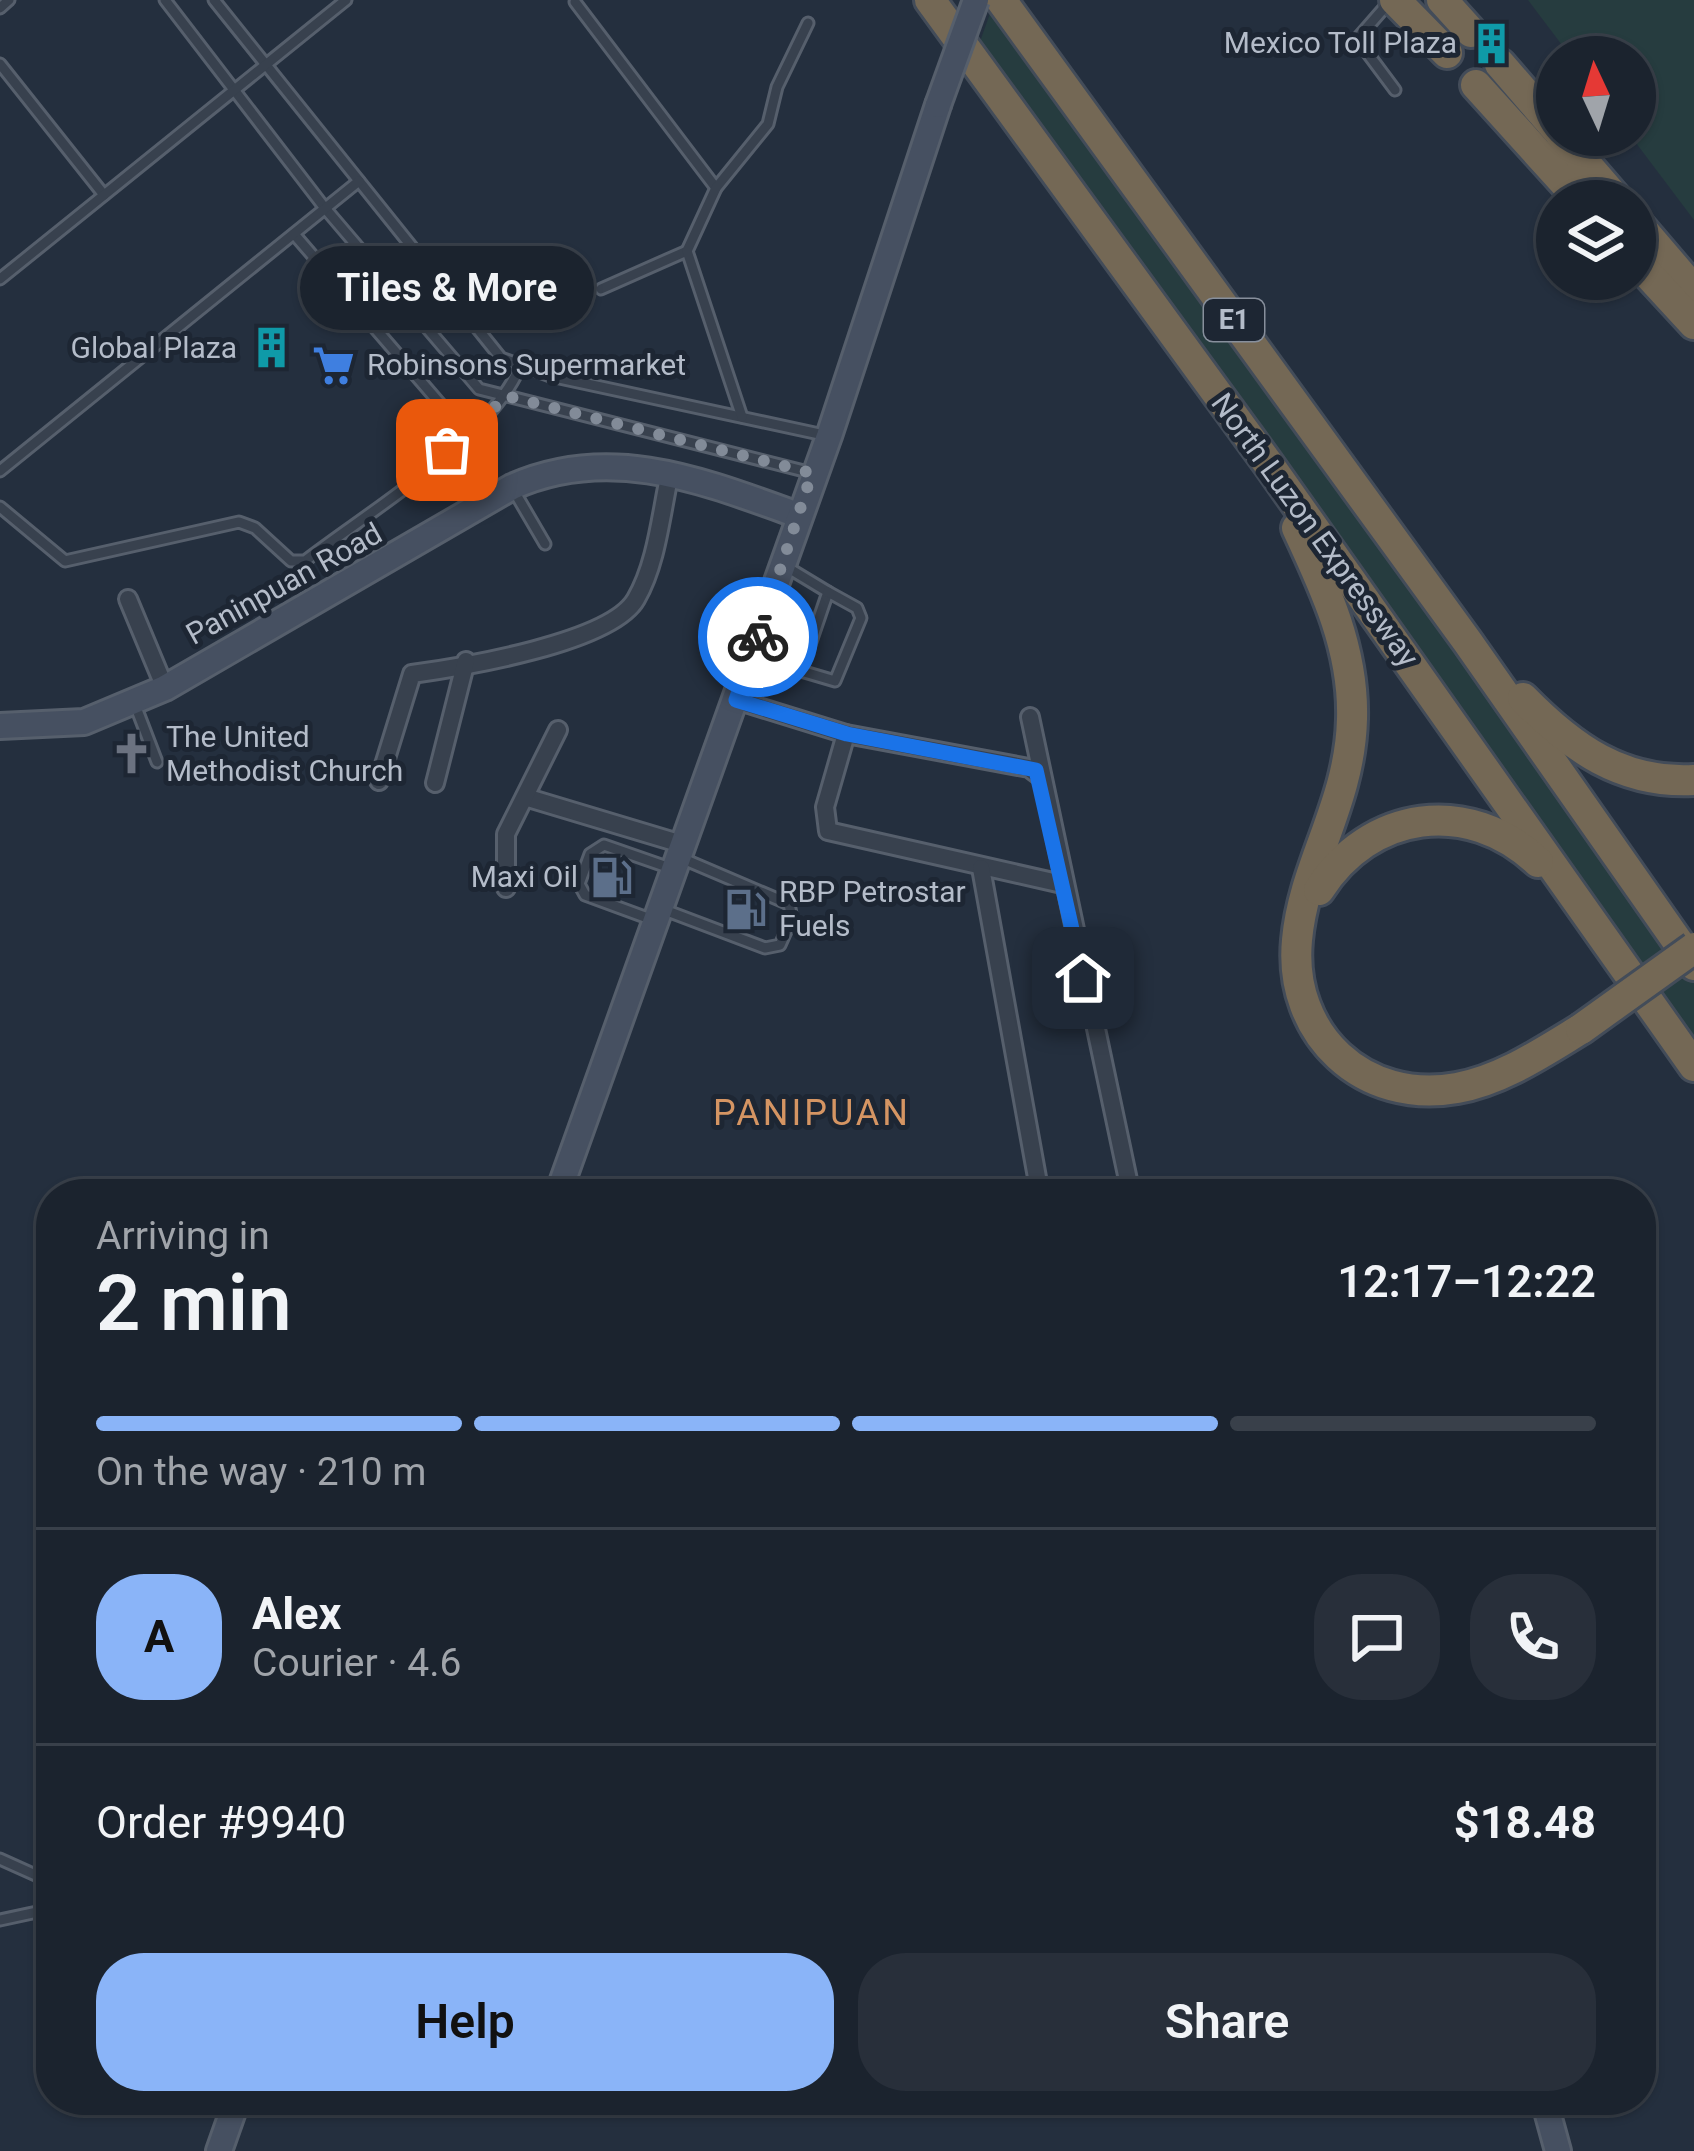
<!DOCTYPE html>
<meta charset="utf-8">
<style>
:root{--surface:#1b232e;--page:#282f3a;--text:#f1f3f6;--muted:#a0a4aa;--line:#39404a;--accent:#8ab4f8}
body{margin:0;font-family:Roboto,sans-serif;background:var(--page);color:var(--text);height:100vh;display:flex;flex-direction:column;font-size:45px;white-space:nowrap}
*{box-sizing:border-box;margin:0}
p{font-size:39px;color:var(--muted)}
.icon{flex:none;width:66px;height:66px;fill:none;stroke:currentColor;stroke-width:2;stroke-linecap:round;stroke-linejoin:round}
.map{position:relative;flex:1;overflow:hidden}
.panel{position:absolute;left:36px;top:1179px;width:1620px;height:936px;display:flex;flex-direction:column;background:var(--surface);border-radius:48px;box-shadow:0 3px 9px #0004,0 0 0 3px var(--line)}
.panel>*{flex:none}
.needle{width:78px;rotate:356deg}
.buttons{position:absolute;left:1536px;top:36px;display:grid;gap:24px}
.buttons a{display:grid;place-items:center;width:120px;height:120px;border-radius:50%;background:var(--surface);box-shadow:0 3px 9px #0004,0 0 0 3px var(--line);font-size:60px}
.pin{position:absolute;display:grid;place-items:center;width:102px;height:102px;color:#fff;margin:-51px;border-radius:24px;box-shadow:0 6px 18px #0006}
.courier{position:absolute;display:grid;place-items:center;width:120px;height:120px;margin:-60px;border:9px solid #1a73e8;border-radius:50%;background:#fff;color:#222;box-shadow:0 3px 15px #0007}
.bubble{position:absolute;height:84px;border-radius:42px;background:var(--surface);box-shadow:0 3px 9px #0004,0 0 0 3px var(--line);font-size:39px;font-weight:600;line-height:84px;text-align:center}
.overview em{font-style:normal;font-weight:600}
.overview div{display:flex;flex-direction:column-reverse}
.overview{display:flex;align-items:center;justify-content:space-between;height:204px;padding:0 60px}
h1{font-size:78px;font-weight:600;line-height:90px}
.bar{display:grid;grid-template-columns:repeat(4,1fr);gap:18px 12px;align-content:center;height:144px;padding:0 60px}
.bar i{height:15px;border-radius:9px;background:var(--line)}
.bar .on{background:var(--accent)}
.bar p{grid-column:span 4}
.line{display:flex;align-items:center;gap:30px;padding:0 60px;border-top:3px solid var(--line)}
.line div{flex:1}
.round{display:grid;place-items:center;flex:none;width:126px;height:126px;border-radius:48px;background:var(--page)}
.action{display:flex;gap:24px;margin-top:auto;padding:24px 60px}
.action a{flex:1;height:138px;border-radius:48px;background:var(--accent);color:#111;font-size:48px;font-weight:600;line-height:138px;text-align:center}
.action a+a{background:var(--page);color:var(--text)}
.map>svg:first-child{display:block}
.green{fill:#263c3f}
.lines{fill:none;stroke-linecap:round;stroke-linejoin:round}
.lane-casing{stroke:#565f6c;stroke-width:15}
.street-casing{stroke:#565f6c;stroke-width:22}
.secondary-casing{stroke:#565f6c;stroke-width:30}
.highway-casing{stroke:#434c59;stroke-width:36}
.lane{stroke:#38414e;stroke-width:9}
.street{stroke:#38414e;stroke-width:16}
.secondary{stroke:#465061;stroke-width:24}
.highway{stroke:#746855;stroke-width:30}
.secondary-bridge-casing{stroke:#565f6c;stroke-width:30;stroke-linecap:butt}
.highway-bridge-casing{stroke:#434c59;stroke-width:36;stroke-linecap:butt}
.secondary-bridge{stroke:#465061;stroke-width:24}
.highway-bridge{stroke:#746855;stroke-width:30}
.done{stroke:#828b98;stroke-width:12;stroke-dasharray:0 21.6}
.route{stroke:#1a73e8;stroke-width:15}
.labels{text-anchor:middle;stroke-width:10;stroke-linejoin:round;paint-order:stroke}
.shield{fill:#1d2633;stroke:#878f9c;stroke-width:3}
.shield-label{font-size:27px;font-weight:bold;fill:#b4bcc9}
.poi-label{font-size:30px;fill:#b4bcc9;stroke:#1d2633;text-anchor:end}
.street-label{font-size:30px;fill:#b4bcc9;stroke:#1d2633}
.quarter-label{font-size:36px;letter-spacing:3px;fill:#d59563;stroke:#1d2633}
</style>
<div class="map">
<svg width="1694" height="2151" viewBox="0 0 1694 2151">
<rect width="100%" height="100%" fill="#242f3e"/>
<g class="green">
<path d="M1528 0H1694V220L1630 135H1635V57H1571Z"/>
<path d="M993 5 1694 980V1046L977 50Z"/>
</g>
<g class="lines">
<defs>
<g id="lane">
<path d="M165 0 324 207 479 389 812 473"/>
<path d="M214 0 501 358 550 376 824 435"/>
<path d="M1391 0 1357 39 1395 90"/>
<path d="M575 2 716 188"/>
<path d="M0 8 9 0"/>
<path d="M0 64 104 195"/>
<path d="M294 234 467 435"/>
<path d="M0 279 346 0"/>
<path d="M601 289 687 251"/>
<path d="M742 417 687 251 716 188 768 124 777 87 808 23"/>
<path d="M0 471 359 181"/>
<path d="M514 491 545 544"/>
<path d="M0 507 65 561 239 522 255 528 291 561H305C371 510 487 442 520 367"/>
<path d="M753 653 801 671 828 592 785 566"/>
<path d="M801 671 835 681 861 618 857 608 828 592"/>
<path d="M134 702 157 762"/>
<path d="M662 909 765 948 780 945 792 918 789 904 681 858"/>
<path d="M653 920 585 895 579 884 590 854 604 845 670 868"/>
<path d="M0 1859 51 1882"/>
<path d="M0 1920 51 1909"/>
</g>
<g id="street">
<path d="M128 599 165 688"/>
<path d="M736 700 846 734 1029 768 1041 777"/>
<path d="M1030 717 1131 1194"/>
<path d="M846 734 825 807 828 831 1062 884"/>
<path d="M379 781 412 674C462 667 611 643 636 599 657 563 661 513 670 473"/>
<path d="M435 783 466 661"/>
<path d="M525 797 685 845"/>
<path d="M981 868 1040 1194"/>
<path d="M506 888V834L558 730"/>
</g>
<g id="secondary">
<path d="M0 726 84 722 165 688 512 487C610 443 703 481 798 515"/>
<path d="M558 1194 829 436 938 105"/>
<path d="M1544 2100 1558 2151"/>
<path d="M219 2151 237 2100"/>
</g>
<g id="highway">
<path d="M930 0 1267 462 1694 1066"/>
<path d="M1001 0 1467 641 1694 965"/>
<path d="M1395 0 1447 53"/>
<path d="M1442 0 1471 32"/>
<path d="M1500 64 1557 130"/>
<path d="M1476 85 1581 201"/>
<path d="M1561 135 1618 201"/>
<path d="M1635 221 1694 290"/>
<path d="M1635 260 1694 324"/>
<path d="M1297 528C1326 590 1354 650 1352 719 1350 804 1304 863 1297 940 1288 1035 1364 1105 1457 1088 1502 1080 1543 1052 1581 1029"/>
<path d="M1523 698C1572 748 1622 784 1694 780"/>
<path d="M1319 890C1369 811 1468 796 1538 862"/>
</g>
</defs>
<use href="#lane" class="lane-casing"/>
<use href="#street" class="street-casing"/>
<use href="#secondary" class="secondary-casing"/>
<use href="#highway" class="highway-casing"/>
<use href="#lane" class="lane"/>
<use href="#street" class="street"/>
<use href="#secondary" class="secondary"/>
<use href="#highway" class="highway"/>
<defs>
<path id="secondary-bridge" d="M938 105 976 0"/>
<path id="highway-bridge" d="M1581 1029 1694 948"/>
</defs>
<use href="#secondary-bridge" class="secondary-bridge-casing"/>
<use href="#highway-bridge" class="highway-bridge-casing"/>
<use href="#secondary-bridge" class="secondary-bridge"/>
<use href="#highway-bridge" class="highway-bridge"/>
</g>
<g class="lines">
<path class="done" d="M447 450 507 396 812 473 758 637"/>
<path class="route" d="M758 637 736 700 847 734 1036 770 1083 978"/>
</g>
<defs>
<symbol id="building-bare" viewBox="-9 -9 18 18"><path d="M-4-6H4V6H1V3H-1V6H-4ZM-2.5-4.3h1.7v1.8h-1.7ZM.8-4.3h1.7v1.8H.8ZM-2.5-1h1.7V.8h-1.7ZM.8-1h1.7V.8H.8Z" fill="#0f9aa8" stroke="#1d2633" stroke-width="2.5" paint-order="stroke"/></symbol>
<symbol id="supermarket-bare" viewBox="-9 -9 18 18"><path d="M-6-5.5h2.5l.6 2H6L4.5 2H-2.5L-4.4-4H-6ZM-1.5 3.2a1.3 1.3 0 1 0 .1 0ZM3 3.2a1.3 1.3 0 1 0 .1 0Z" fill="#3f7fe0" stroke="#1d2633" stroke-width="2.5" paint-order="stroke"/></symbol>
<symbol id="church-bare" viewBox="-9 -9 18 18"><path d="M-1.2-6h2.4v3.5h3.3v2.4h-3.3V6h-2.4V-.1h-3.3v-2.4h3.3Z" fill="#6b7280" stroke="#1d2633" stroke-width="2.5" paint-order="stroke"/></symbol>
<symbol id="fuel-bare" viewBox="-9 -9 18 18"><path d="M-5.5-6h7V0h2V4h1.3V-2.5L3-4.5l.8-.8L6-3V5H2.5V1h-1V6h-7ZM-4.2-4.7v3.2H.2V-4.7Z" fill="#5c6f8a" stroke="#1d2633" stroke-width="2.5" paint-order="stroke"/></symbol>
</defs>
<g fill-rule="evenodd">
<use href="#building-bare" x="1462" y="14" width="59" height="59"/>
<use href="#building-bare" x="242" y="318" width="59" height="59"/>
<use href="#supermarket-bare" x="304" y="336" width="59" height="59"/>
<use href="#church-bare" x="102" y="724" width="59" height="59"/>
<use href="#fuel-bare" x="582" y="848" width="59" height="59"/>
<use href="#fuel-bare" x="716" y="880" width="59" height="59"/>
</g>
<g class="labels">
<rect class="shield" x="1204" y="299" width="60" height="42" rx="9"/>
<g class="shield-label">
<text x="1234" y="329">E1</text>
</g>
<g class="poi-label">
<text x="1457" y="53">Mexico Toll Plaza</text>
<text x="237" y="358">Global Plaza</text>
<text x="367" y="375" text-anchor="start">Robinsons Supermarket</text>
<text x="166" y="747" text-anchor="start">The United<tspan x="166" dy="34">Methodist Church</tspan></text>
<text x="578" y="887">Maxi Oil</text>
<text x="779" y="902" text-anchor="start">RBP Petrostar<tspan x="779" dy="34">Fuels</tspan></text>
</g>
<g class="street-label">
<text transform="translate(1315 530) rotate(54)" y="10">North Luzon Expressway</text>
<text transform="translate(284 584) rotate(-29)" y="10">Paninpuan Road</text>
</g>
<g class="quarter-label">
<text x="812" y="1125">PANIPUAN</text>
</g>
</g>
</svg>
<div class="buttons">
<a><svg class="needle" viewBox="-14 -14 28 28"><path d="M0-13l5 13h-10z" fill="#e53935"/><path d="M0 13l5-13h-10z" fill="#a0a4aa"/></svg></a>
<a><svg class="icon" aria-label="layers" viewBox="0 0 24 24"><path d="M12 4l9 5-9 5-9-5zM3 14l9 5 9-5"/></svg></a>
</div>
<div class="pin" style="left:447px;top:450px;background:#ea580c"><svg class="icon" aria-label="bag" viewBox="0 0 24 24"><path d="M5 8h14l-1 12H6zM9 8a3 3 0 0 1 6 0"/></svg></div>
<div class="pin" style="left:1083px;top:978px;background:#1f2937"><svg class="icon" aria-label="home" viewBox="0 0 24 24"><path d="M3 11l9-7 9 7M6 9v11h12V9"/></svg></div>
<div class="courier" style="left:758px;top:637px"><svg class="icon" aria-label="bike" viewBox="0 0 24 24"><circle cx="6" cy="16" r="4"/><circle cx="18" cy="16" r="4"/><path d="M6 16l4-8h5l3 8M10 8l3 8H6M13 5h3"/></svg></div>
<div class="bubble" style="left:300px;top:246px;width:294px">Tiles &amp; More</div>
<section class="panel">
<div class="overview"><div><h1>2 min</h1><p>Arriving in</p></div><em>12:17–12:22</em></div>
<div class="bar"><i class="on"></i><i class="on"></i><i class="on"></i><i></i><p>On the way · 210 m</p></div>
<div class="line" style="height:216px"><b class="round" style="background:var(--accent);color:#111">A</b><div><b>Alex</b><p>Courier · 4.6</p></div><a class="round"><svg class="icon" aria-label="chat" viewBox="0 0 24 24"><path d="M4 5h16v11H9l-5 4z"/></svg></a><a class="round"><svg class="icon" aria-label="phone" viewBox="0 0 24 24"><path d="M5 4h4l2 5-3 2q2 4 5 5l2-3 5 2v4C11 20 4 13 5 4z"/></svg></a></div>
<div class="line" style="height:156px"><div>Order #9940</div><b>$18.48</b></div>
<div class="action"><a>Help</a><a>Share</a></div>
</section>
</div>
